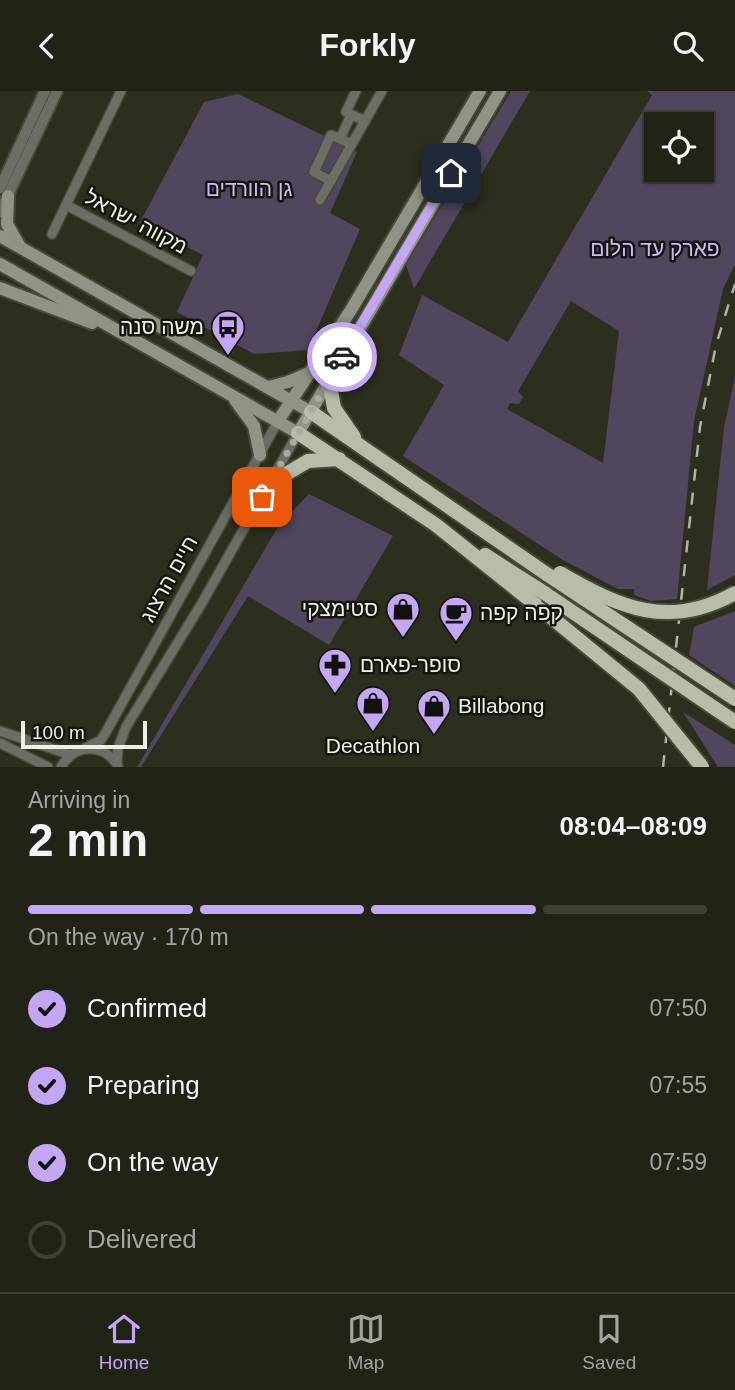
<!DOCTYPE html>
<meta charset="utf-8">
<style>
:root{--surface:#212316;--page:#2d2f23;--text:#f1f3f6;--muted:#a2a4a1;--line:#3e4035;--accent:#c3a7f2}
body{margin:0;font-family:Helvetica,"Noto Sans Hebrew",sans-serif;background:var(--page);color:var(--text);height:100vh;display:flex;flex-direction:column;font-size:26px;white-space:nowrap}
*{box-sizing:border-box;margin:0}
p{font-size:23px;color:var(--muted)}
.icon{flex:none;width:38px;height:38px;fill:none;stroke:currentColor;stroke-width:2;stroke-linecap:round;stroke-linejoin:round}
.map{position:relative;height:676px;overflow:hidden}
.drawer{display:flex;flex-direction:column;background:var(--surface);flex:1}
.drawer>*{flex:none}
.tools{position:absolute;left:644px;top:21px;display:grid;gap:14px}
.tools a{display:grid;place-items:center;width:70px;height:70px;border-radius:0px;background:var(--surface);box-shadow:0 2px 5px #0004,0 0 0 2px var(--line);font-size:35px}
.scale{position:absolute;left:21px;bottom:18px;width:126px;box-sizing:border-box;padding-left:7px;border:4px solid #eef0e6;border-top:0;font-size:19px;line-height:24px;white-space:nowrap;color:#eef0e6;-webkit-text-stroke:5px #15160f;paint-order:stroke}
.pin{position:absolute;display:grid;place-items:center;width:60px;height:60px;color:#fff;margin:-30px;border-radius:14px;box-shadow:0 4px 10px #0006}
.courier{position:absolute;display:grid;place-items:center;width:70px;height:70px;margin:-35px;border:5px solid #c3a7f2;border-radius:50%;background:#fff;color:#222;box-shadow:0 2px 9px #0007}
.summary em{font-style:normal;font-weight:700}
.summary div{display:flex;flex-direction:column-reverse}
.summary{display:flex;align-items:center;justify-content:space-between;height:119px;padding:0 28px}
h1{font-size:46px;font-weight:700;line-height:52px}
.bar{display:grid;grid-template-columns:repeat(4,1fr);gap:10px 7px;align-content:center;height:84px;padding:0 28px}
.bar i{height:9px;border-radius:5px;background:var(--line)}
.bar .current{background:var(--accent)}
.bar p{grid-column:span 4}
ol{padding:0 28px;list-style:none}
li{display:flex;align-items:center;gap:21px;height:77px}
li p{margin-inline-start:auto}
li .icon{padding:7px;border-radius:50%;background:var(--accent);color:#111;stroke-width:4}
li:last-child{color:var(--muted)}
li i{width:38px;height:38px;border:4px solid var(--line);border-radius:50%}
header{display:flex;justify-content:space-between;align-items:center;height:91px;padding:0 28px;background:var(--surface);font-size:32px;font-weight:700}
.tab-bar{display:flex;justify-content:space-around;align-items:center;height:98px;border-top:2px solid var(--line);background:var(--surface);font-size:19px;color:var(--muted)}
.tab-bar a{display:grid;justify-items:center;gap:4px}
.tab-bar .current{color:var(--accent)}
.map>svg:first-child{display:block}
.green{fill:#50475f;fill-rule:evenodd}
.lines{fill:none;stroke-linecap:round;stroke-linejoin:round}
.minor-casing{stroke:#474a3a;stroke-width:12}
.tertiary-casing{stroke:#474a3a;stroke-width:14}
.secondary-casing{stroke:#474a3a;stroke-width:16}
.trunk-casing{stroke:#474a3a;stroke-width:18}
.minor{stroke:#6c6e66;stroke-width:9}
.tertiary{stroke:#6c6e66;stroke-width:10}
.secondary{stroke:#909385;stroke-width:12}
.trunk{stroke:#b8bca9;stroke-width:14}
.rail{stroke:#b1b3a7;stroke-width:2.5;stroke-dasharray:12 12;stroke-linecap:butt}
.trunk-bridge-casing{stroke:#474a3a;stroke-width:18;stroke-linecap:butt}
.trunk-bridge{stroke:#b8bca9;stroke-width:14}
.done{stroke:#aaaca0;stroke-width:7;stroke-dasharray:0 12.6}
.route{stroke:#c3a7f2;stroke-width:9}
.labels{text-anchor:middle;stroke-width:5;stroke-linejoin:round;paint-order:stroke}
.park-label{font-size:21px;fill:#d0b9f8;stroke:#15160f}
.street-label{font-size:21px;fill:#eef0e6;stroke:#15160f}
.poi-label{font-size:21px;fill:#eef0e6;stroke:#15160f;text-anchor:start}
</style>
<header><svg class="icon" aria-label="back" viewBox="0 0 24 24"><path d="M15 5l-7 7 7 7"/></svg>Forkly<svg class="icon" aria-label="search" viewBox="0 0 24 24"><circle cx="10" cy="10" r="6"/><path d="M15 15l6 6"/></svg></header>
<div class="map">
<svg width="735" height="676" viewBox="0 0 735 676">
<rect width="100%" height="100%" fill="#2c2f1e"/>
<g class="green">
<path d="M511 0H530L414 198 406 174Z"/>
<path d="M647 0H735V173L723 198 694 330 677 508 651 510 634 504V498H618L563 469 403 365 444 294 399 264 422 204 508 251 652 4ZM656 33H702V79H656ZM571 210 619 240 603 372 507 318 510 312 519 313 523 306 518 300Z"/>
<path d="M238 3 357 61 330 122 360 138 308 259 254 263 177 221 203 164 139 133 204 11Z"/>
<path d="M735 286V484L707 499 724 336Z"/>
<path d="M309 403 393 445 329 554 248 505 141 676H137L279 434Z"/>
<path d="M735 520V595L689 564 694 536Z"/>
<path d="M683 621 735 654V676H718Z"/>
</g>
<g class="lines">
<defs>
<g id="minor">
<path d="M121 0 66 114 191 180"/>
<path d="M356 0 346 21 365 30"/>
<path d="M340 48 351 24"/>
<path d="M331 90 314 81 331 44 352 53"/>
<path d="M320 109 382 0"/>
<path d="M52 143 66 114"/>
<path d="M0 640 71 664"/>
<path d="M0 652 48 676"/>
<path d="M85 657 101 649 106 641 278 330"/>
<path d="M117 673 118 657 126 636 202 512 298 342"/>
<path d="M61 676C75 652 104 652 118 675"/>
</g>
<g id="tertiary">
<path d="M0 97 45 0"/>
<path d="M0 121 57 0"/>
</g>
<g id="secondary">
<path d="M8 105 7 133 19 154"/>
<path d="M0 145 311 321"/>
<path d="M0 173 298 342 500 0"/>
<path d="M0 197 92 232"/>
<path d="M268 296 288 291 311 281"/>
<path d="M235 309 254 335 260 364"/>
<path d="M278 330 351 219 480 0"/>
</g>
<g id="trunk">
<path d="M329 288 334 317 354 346"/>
<path d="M311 321 548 484"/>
<path d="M298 342 436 434 545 521"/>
<path d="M269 393 308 370 339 368"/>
<path d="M485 464 546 503"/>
</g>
</defs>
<use href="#minor" class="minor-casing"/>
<use href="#tertiary" class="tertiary-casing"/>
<use href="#secondary" class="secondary-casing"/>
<use href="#trunk" class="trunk-casing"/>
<use href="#minor" class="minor"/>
<use href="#tertiary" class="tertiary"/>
<use href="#secondary" class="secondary"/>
<use href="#trunk" class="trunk"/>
<path class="rail" d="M663 676 700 336 716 254 735 193"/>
<defs>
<g id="trunk-bridge">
<path d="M560 482C620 517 669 539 735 502"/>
<path d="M548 484 735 608"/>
<path d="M546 503 735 631"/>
<path d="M545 521 639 598 702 676"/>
</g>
</defs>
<use href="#trunk-bridge" class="trunk-bridge-casing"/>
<use href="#trunk-bridge" class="trunk-bridge"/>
</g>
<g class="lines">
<path class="done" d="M262 406 342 266"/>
<path class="route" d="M342 266 451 82"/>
</g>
<defs>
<symbol id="bus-pin" viewBox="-11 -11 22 30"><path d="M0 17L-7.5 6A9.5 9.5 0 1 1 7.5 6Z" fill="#c3a7f2" stroke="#15160f"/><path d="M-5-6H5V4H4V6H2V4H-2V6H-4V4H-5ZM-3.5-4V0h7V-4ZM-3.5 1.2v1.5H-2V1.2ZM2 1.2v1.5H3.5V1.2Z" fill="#111"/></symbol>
<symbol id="shop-pin" viewBox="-11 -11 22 30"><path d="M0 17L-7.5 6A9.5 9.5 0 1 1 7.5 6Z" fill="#c3a7f2" stroke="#15160f"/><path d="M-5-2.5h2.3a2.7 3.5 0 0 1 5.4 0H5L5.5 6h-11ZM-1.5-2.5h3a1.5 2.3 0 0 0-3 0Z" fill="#111"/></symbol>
<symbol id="cafe-pin" viewBox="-11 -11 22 30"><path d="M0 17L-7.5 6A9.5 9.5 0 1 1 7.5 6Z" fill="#c3a7f2" stroke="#15160f"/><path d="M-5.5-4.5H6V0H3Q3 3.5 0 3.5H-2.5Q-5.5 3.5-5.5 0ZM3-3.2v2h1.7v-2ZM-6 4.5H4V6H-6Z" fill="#111"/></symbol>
<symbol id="pharmacy-pin" viewBox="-11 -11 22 30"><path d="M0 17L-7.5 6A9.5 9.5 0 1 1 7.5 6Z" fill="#c3a7f2" stroke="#15160f"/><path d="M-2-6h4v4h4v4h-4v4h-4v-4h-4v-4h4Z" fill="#111"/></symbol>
</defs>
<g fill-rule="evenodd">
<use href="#bus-pin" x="209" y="217" width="38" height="52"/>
<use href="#shop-pin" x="384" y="499" width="38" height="52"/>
<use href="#cafe-pin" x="437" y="503" width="38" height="52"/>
<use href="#pharmacy-pin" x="316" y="555" width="38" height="52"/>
<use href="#shop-pin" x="354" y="593" width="38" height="52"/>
<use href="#shop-pin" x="415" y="596" width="38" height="52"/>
</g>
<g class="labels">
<g class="park-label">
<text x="249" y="105">גן הוורדים</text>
<text x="655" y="165">פארק עד הלום</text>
</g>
<g class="street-label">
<text transform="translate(136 131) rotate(28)" y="7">מקווה ישראל</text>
<text transform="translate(169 488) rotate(-61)" y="7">חיים הרצוג</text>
</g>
<g class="poi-label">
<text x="204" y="243" text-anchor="end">משה סנה</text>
<text x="378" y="525" text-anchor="end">סטימצקי</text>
<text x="480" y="529">קפה קפה</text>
<text x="360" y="581">סופר-פארם</text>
<text x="458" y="622">Billabong</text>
<text x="373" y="662" text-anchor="middle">Decathlon</text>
</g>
</g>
</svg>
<div class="tools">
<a><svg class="icon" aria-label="locate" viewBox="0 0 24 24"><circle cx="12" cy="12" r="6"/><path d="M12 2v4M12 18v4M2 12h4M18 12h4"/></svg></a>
</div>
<div class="scale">100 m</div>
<div class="pin" style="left:262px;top:406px;background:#ea580c"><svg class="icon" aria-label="bag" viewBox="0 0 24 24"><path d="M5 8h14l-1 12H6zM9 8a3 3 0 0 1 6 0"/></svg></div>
<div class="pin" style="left:451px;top:82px;background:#1f2937"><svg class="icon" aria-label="home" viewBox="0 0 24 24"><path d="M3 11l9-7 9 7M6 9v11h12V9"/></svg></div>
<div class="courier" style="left:342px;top:266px"><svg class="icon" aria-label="car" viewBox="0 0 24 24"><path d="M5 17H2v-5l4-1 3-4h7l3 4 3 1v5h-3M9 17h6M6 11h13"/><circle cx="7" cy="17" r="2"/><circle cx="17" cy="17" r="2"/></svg></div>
</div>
<section class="drawer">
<div class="summary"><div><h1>2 min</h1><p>Arriving in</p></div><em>08:04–08:09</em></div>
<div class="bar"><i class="current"></i><i class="current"></i><i class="current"></i><i></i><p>On the way · 170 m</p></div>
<ol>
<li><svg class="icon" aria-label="check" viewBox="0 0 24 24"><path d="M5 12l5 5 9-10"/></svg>Confirmed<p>07:50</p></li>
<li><svg class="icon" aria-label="check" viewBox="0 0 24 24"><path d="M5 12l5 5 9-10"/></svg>Preparing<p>07:55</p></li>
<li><svg class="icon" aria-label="check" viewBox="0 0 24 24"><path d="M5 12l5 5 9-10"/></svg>On the way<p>07:59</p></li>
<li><i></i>Delivered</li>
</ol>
</section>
<nav class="tab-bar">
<a class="current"><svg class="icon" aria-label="home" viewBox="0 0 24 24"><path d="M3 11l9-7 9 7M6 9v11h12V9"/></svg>Home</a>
<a><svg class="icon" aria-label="map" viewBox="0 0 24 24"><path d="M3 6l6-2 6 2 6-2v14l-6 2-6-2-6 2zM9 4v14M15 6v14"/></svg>Map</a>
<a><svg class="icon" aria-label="saved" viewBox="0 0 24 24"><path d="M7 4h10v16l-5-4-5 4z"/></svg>Saved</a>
</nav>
